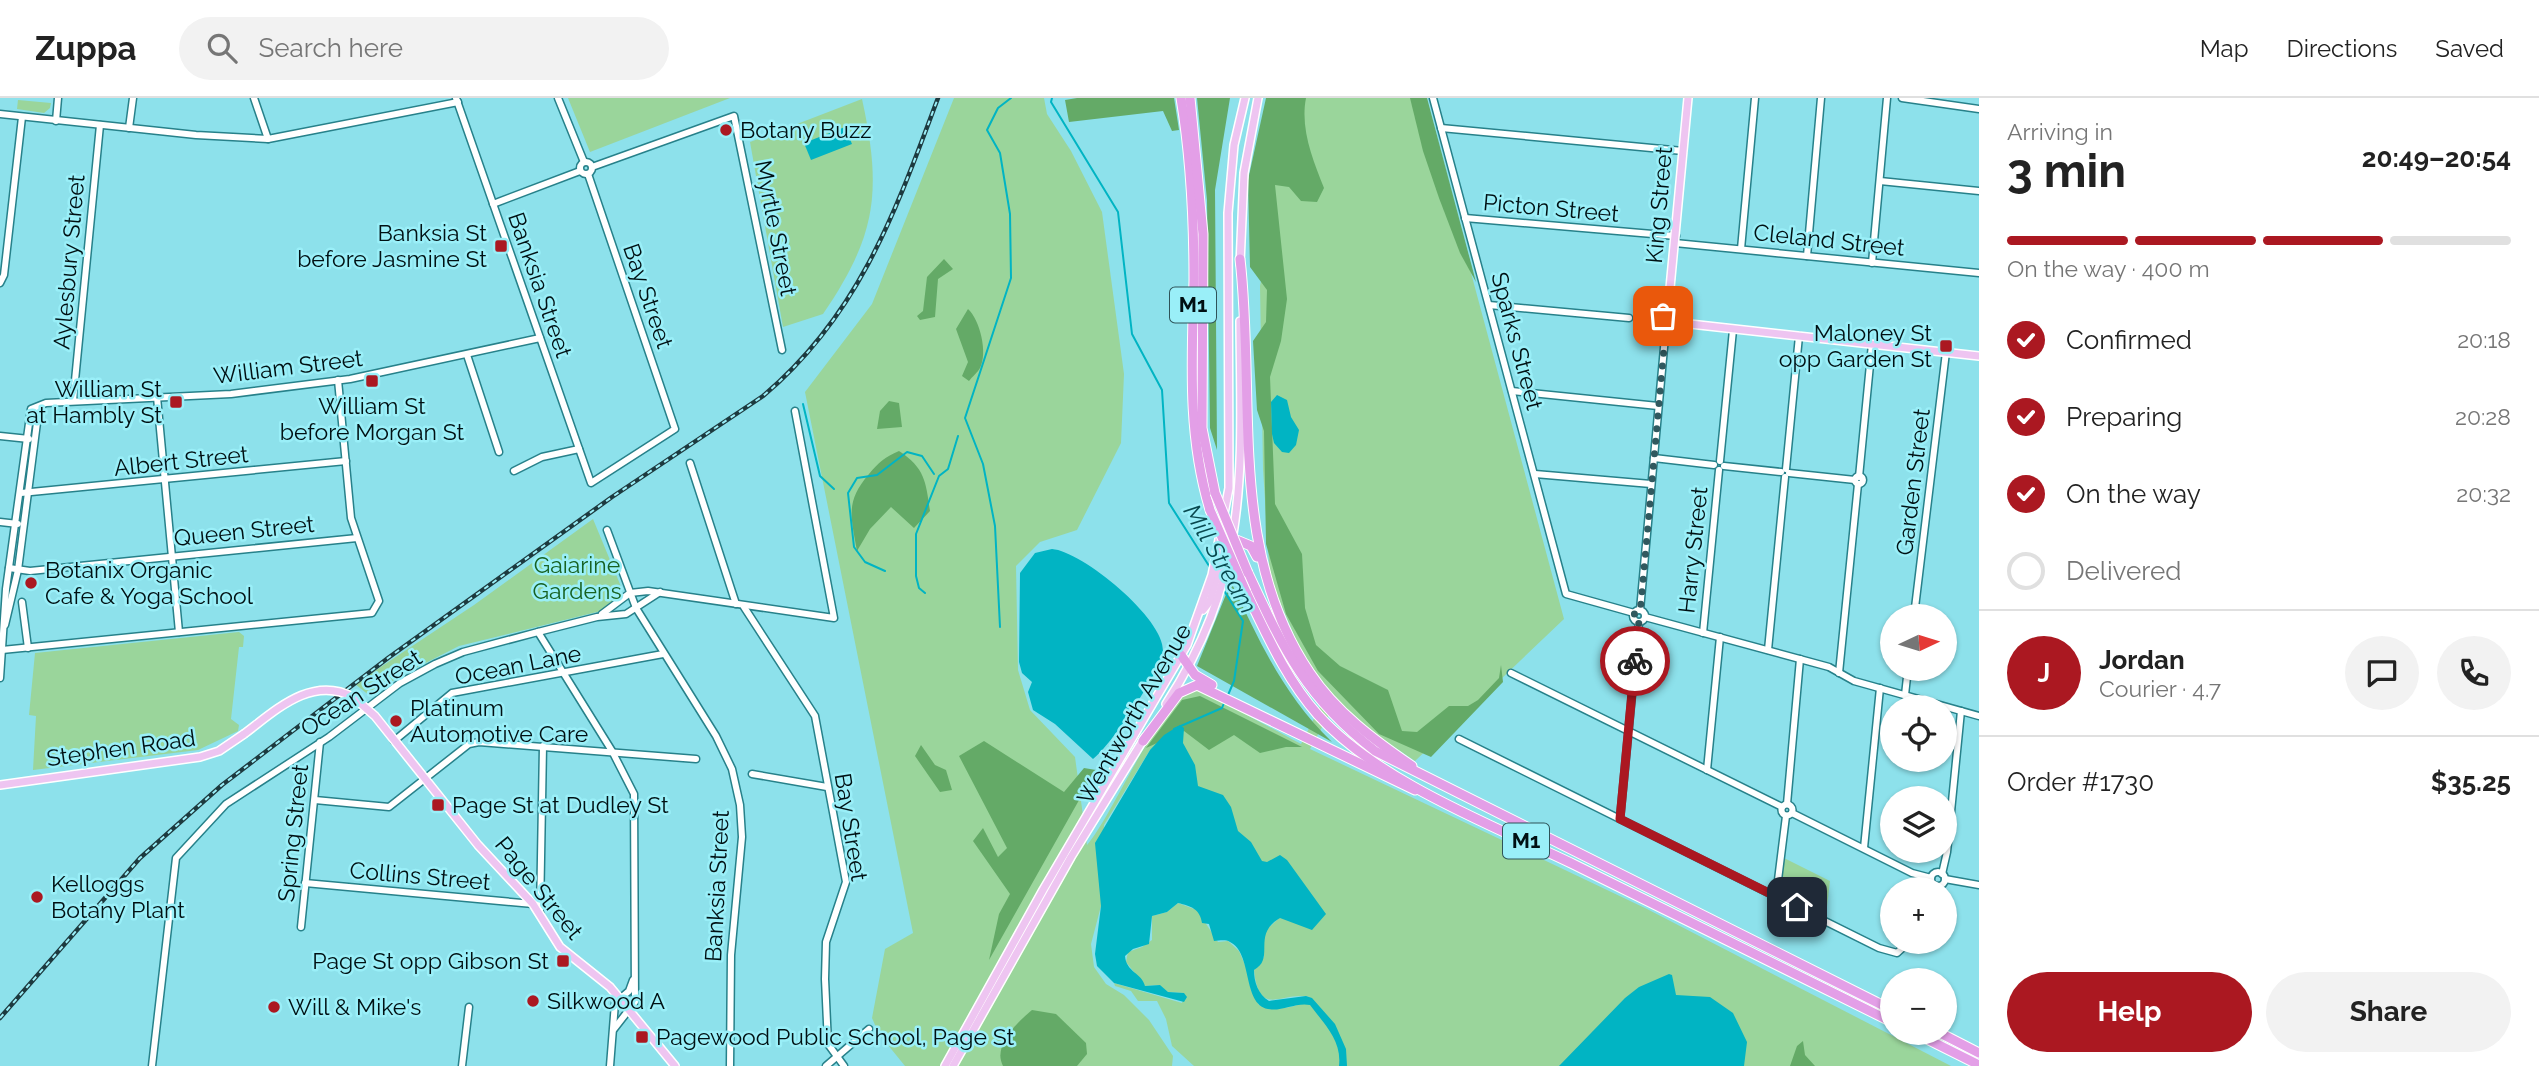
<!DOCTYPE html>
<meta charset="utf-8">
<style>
:root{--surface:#fff;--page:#f2f2f2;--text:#222;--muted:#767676;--line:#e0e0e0;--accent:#ab1821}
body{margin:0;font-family:Raleway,sans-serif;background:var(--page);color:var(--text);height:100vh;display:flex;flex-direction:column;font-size:26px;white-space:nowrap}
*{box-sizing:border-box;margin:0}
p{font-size:23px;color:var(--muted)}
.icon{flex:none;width:38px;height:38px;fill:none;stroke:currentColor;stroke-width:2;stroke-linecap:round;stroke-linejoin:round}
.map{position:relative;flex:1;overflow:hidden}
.sheet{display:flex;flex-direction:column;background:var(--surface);width:560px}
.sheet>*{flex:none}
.needle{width:46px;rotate:86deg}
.controls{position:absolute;left:1880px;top:506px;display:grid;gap:14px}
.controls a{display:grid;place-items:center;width:77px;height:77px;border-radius:50%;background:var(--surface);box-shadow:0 2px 5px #0004;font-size:35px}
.pin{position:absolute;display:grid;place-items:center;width:60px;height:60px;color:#fff;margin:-30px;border-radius:14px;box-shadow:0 4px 10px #0006}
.courier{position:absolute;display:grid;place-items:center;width:70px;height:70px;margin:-35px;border:5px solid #ab1821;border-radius:50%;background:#fff;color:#222;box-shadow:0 2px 9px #0007}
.headline em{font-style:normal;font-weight:700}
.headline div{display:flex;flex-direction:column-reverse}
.headline{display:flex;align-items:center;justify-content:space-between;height:119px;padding:0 28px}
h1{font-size:46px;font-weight:700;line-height:52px}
.bar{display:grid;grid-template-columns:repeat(4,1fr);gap:10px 7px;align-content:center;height:84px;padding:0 28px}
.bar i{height:9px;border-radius:5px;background:var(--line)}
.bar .active{background:var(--accent)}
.bar p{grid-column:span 4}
.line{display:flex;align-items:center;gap:18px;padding:0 28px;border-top:2px solid var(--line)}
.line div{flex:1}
.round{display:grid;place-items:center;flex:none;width:74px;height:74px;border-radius:37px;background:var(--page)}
ol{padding:0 28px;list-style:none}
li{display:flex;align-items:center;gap:21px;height:77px}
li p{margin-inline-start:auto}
li .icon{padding:7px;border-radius:50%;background:var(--accent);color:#fff;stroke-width:4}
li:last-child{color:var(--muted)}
li i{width:38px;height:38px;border:4px solid var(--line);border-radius:50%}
.action{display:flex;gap:14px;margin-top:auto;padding:14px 28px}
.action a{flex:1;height:80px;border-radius:42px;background:var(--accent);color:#fff;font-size:28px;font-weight:700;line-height:80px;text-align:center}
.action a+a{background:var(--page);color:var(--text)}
header{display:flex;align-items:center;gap:42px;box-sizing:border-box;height:98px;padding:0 35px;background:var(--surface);border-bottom:2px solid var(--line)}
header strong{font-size:33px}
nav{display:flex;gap:38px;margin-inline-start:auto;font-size:24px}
.search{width:490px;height:63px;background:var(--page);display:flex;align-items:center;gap:18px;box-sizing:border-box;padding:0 24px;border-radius:38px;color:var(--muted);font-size:26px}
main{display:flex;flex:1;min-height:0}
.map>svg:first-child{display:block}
.green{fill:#9ad59b}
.forest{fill:#64aa67}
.water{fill:#01b4c3}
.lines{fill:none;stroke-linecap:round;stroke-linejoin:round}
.stream{stroke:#01b4c3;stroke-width:2}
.minor-casing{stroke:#27818a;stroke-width:9}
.major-casing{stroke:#fff;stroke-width:10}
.highway-casing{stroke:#fff;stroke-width:11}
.minor{stroke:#fff;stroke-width:6}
.major{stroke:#eec5f1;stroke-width:7}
.highway{stroke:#e39fe7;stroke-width:9}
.rail-casing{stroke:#1d3a3f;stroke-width:4.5}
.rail{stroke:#9aeff8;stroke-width:2;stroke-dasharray:5;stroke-linecap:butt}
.major-bridge-casing{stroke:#fff;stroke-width:10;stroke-linecap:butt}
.highway-bridge-casing{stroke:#fff;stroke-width:11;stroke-linecap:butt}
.major-bridge{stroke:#eec5f1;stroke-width:7}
.highway-bridge{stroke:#e39fe7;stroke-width:9}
.done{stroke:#31595f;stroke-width:7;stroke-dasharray:0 12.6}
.route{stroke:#ab1821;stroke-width:9}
.poi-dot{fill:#ab1821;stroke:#9aeff8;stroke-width:2.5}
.labels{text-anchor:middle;stroke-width:5;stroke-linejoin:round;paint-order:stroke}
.shield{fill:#9aeff8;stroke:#2e5358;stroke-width:2}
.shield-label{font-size:21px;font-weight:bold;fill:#001013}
.poi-label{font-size:23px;fill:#001013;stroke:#9aeff8;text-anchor:start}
.street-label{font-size:23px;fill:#001013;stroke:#9aeff8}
.park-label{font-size:23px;fill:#176121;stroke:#9aeff8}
.water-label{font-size:24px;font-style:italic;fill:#09494f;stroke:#9aeff8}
</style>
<header>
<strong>Zuppa</strong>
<div class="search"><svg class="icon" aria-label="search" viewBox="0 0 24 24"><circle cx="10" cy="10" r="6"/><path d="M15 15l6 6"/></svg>Search here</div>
<nav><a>Map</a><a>Directions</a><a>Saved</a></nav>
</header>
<main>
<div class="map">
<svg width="1979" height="968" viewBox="0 0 1979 968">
<rect width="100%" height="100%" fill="#8de1eb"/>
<g class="green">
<path d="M568 0H730L590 54Z"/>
<path d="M954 0H1044L1047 16 1071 53 1102 114 1124 276 1121 345 1077 432 1040 444 1016 468 1018 572 1030 612 1075 659 1087 747C1116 713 1156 607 1195 590L1206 595 1301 646 1328 593 1300 551 1270 481 1263 371 1260 188 1267 152 1280 0H1424L1564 521 1415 663 1372 634 1337 602 1310 651 1647 811 1951 968H1194L1172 948 1166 921 1157 903H1138L1131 893 1115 888 1114 885 1182 905 1184 895 1168 894 1159 887 1145 888 1126 864 1128 854 1142 849 1152 842V818L1167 814 1178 805 1197 812 1218 844 1228 843 1239 853 1246 869 1251 892 1259 907C1275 913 1298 911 1310 899 1281 893 1259 921 1254 872L1264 859V834L1280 819 1296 825 1150 652 1104 727 1101 808 1091 846 1094 869 1106 886 1124 897 1149 922 1173 958 1172 968H905L879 936 872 920 885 851 913 835 805 294 872 206Z"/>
<path d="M862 1C882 93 877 137 823 216L783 229 750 44Z"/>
<path d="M18 2 51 5 50 10 44 15 17 11Z"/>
<path d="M593 421 622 491 619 503 601 513 459 548 400 578 370 598 355 586 474 507Z"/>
<path d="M239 534 244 538 243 549H239L231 621 239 627 238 633 198 652 33 672 36 618 29 617 35 555Z"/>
<path d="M1784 760 1830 783 1826 817 1781 797Z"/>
</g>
<g class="forest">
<path d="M1077 0H1174L1179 32 1172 33 1163 13 1069 24 1065 2Z"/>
<path d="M1197 0H1230L1215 92 1217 352 1210 330 1207 102Z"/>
<path d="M1266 0H1306C1300 31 1313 62 1324 90L1317 104 1301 103 1289 89 1275 87 1287 201 1281 243 1270 279 1275 406 1302 456 1305 510 1316 547 1340 568 1388 592 1402 633 1417 634 1449 608H1468L1478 602 1499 580 1501 567 1503 584 1431 659 1379 636 1318 573 1286 516 1266 446 1264 333 1257 312 1253 243 1266 224 1267 192 1250 169 1248 82Z"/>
<path d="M1410 0H1427L1476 184 1460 155 1439 100 1423 53Z"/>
<path d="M944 161 953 171 938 181 935 219 920 222 917 218 923 213 927 179Z"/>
<path d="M968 211C980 222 988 255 980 270 978 274 972 279 969 283L962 278 968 264 956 231Z"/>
<path d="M889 303 899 305 902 329 877 331 880 313Z"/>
<path d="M899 353C925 370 926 384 930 413L914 430 891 409 870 431 857 453C851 418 845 404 869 376 879 364 885 359 899 353Z"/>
<path d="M1231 484C1260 544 1283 597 1332 644L1197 568Z"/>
<path d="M1200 598 1302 649H1286L1260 655 1234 637 1209 652 1184 633 1146 650 1182 602Z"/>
<path d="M984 643 1064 694 1084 670 1096 672 989 862 999 816 1010 796 973 743 983 730 998 759 1007 750 959 658Z"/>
<path d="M921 647 935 667 946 672 952 692 940 694 915 658Z"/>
<path d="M1032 912 1056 916 1086 945 1087 956 1077 968H1003C992 947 1018 924 1032 912Z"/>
<path d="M1803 943 1805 957 1815 968H1790L1797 948Z"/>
</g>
<g class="water">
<path d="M845 29 852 46 811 62 804 45Z"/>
<path d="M1277 297 1287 302 1291 319 1299 332 1296 347 1289 355 1282 354 1274 345 1272 336 1271 304Z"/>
<path d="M1052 451C1082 453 1165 521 1163 553 1161 573 1110 649 1093 661L1055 626 1033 612 1028 594 1032 584 1022 575 1019 564 1020 475 1035 455Z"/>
<path d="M1180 627 1184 630 1183 645 1195 667 1198 688 1223 697 1231 709 1238 733 1251 744 1262 763 1267 764 1280 757 1287 762 1326 816 1312 832 1280 820C1251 837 1276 860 1254 872 1254 884 1258 896 1269 903L1306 898 1312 900 1335 926 1346 951 1347 968H1339C1342 942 1324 926 1310 907 1296 904 1281 914 1268 911 1242 906 1253 855 1230 844 1225 841 1219 843 1214 843L1209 826 1202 825C1200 811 1191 808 1178 805L1167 814 1152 818 1149 846 1133 851 1125 858C1126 874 1142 875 1145 888L1160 887 1168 894 1184 895 1187 899 1184 904 1114 885 1097 868 1095 856 1101 808 1095 745 1150 652 1164 637Z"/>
<path d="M1669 876 1672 877 1676 897 1710 899 1733 915 1747 944 1744 968H1559L1625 900 1639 889Z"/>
</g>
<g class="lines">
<g class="stream">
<path d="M1052 0 1051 4 1118 114 1132 236 1162 292 1169 405 1211 471"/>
<path d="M803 306 820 378 834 391"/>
<path d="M885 473 865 464 854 449 848 395 857 380 877 377 907 354 922 358 934 376"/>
<path d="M1223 491 1243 523 1234 583 1228 597"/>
<path d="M925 495 919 490 916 478V436L939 378 948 371 958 338"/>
<path d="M1000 529 995 428 983 366 965 320 1011 180 1010 116 1000 55 987 32 998 10 1011 0"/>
<path d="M1174 631 1222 610 1224 605"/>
</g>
<defs>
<g id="minor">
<path d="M254 0 268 41"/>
<path d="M456 0 591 385 675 331 588 76"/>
<path d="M558 0 584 64"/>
<path d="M1433 0 1566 496 1634 515"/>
<path d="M1902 0 1979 11"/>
<path d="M0 16 196 37 268 41 458 4"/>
<path d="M56 23 58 0"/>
<path d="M129 30 133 0"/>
<path d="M1441 30 1683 53"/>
<circle cx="586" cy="70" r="6"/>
<path d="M592 69 734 18 782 252"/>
<path d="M1880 83 1979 93"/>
<path d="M493 106 580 73"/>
<path d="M1465 120 1676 138"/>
<path d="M1675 145 1979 175"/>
<path d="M1741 151 1755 0"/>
<path d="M1807 158 1821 0"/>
<path d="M1872 165 1887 0"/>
<path d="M0 185 4 177 22 19"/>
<path d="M1489 207 1629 220"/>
<path d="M467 257 499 354"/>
<path d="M1512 293 1658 308"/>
<path d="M157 299 179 534"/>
<path d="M73 303 100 27"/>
<path d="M0 338 29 341"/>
<path d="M1654 360 1714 367"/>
<path d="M1720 363 1733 232"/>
<path d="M690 365 736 506"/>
<path d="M1724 368 1781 374"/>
<path d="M1786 371 1799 238"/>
<path d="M514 373 542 359 579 351"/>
<path d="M1789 375 1855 382"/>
<path d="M1535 376 1651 386"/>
<circle cx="1859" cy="382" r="4"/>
<path d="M1859 379 1872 246"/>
<path d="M21 395 346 363"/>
<path d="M0 424 18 426"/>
<path d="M607 432 636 510 716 638 732 671 740 707 742 739 731 857 730 968"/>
<path d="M9 470 30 473 357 440"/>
<path d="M22 504 28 550"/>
<path d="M744 509 815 618 846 784 826 844 825 881 828 946 844 968"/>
<path d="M1640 512 1666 228"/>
<circle cx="1639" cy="518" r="6"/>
<path d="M602 516 630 495 648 493 834 520 795 313"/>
<path d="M1914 518 1946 254"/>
<path d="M1645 519 1829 569 1854 583 1979 618"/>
<path d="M5 527 18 472 39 309"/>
<path d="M538 534 612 653 634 696 635 904 614 931"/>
<path d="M1703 535 1719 372"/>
<path d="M2 552 372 515 379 503 351 420 338 282"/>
<path d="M1768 552 1785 379"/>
<path d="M1511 575 1782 709"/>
<path d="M1839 575 1858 386"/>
<path d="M0 580 6 491 31 311 46 305 231 296 350 281 540 240"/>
<path d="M1905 597 1908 570"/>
<path d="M1459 641 1879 850 1897 855 1909 844"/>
<path d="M394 643 452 595 663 556"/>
<path d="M1707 672 1720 539"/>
<path d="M752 676 827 689"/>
<path d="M315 702 389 709 469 646 479 644 696 661"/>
<path d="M1787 706 1800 561"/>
<circle cx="1787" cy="712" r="5.5"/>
<path d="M1792 715 1912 775 1931 780"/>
<path d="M1620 721 1639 524"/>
<path d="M1864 750 1880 590"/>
<circle cx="1938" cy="781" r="7"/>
<path d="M1942 776 1947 754 1961 613"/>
<path d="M1945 781 1979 787"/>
<path d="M305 785 533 806"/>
<path d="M1776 798 1786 718"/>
<path d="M540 816 543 648"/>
<path d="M301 829 320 644"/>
<path d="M152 968 176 760 226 706 329 639 400 585 435 566 463 554 538 534 597 519 626 516 660 494"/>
<path d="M462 968 469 909"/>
<path d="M610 968 615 905 629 893 633 882"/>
<path d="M826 968 869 931"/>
</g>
<g id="major">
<path d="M1240 166 1244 75 1258 0"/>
<path d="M1672 224 1979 258"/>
<path d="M1672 224 1666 228 1661 222 1668 211 1688 0"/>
<path d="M1203 512 1210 503 1226 448"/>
<path d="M353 599 375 618 478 747 533 806 560 849 610 889 675 968"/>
<path d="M1166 606C1251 475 1241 371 1240 223"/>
<path d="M0 687 200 659 219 653 244 636"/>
<path d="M945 968 1043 792 1187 547 1212 477 1229 390 1228 115 1234 47 1245 0"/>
<path d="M953 968 1071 759 1145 639"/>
</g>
<g id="highway">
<path d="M1181 0C1191 60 1194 121 1194 182 1192 261 1187 336 1210 412"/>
<path d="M1190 0 1203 136 1202 330 1215 395"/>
<path d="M1240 161C1256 299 1227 454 1310 575 1336 614 1374 642 1412 668"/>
<path d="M1234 441 1251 448 1257 459"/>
<path d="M1248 475C1284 552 1306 600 1375 653L1892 912"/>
<path d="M1246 494C1267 537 1286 581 1318 617 1379 684 1492 727 1573 766 1680 818 1786 871 1892 924"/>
<path d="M1181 557 1195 577 1212 587"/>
<path d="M1143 643 1179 595 1197 587 1415 692"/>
<path d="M1913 934 1979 967"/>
<path d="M1938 934 1979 955"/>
</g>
</defs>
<use href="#minor" class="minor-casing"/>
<use href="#major" class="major-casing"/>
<use href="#highway" class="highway-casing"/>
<use href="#minor" class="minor"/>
<use href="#major" class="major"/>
<use href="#highway" class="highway"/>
<defs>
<path id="rail" d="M0 920 140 760 222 687 388 560 612 399 763 298C859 217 895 115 938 0"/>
</defs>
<use href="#rail" class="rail-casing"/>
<use href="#rail" class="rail"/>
<defs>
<path id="major-bridge" d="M244 636C275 613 311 577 353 599"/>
<g id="highway-bridge">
<path d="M1215 395 1248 475"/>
<path d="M1210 412 1246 494"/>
</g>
</defs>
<use href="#major-bridge" class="major-bridge-casing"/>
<use href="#highway-bridge" class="highway-bridge-casing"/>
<use href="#major-bridge" class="major-bridge"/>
<use href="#highway-bridge" class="highway-bridge"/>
</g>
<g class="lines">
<path class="done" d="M1635 563 1639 523 1633 517 1640 512 1641 505 1666 228 1661 225 1663 218"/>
<path class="route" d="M1635 563 1620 721 1797 809"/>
</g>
<g class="poi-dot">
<circle cx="726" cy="32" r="7"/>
<rect x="494" y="141" width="14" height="14" rx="3.5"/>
<rect x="1939" y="241" width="14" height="14" rx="3.5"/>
<rect x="365" y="276" width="14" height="14" rx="3.5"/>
<rect x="169" y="297" width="14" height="14" rx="3.5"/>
<circle cx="31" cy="485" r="7"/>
<circle cx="396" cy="623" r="7"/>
<rect x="431" y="700" width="14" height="14" rx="3.5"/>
<circle cx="37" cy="799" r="7"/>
<rect x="556" y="856" width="14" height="14" rx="3.5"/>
<circle cx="533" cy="903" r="7"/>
<circle cx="274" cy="909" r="7"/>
<rect x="635" y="932" width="14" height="14" rx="3.5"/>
</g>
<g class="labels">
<g class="shield">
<rect x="1170" y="189.5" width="46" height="35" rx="5"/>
<rect x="1503" y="725.5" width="46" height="35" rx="5"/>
</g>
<g class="shield-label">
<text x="1193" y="214">M1</text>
<text x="1526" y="750">M1</text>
</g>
<g class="poi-label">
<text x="740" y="40">Botany Buzz</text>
<text x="487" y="143" text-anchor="end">Banksia St<tspan x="487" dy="26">before Jasmine St</tspan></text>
<text x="1932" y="243" text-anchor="end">Maloney St<tspan x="1932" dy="26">opp Garden St</tspan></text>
<text x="162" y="299" text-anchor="end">William St<tspan x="162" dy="26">at Hambly St</tspan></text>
<text x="372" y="316" text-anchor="middle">William St<tspan x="372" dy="26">before Morgan St</tspan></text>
<text x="45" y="480">Botanix Organic<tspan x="45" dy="26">Cafe &amp; Yoga School</tspan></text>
<text x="410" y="618">Platinum<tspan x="410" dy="26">Automotive Care</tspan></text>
<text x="452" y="715">Page St at Dudley St</text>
<text x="51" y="794">Kelloggs<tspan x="51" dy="26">Botany Plant</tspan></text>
<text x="549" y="871" text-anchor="end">Page St opp Gibson St</text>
<text x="547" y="911">Silkwood A</text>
<text x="288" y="917">Will &amp; Mike's</text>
<text x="656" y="947">Pagewood Public School, Page St</text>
</g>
<g class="street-label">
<text transform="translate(1659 107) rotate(-85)" y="8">King Street</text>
<text transform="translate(1551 110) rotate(5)" y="8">Picton Street</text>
<text transform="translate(776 130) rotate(79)" y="8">Myrtle Street</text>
<text transform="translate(1829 142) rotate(6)" y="8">Cleland Street</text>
<text transform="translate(69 164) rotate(-85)" y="8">Aylesbury Street</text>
<text transform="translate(540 187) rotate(71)" y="8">Banksia Street</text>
<text transform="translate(648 198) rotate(71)" y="8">Bay Street</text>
<text transform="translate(1517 243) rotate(75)" y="8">Sparks Street</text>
<text transform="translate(288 269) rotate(-7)" y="8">William Street</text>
<text transform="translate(181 363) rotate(-6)" y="8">Albert Street</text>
<text transform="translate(1913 384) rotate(-83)" y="8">Garden Street</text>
<text transform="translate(244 433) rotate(-6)" y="8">Queen Street</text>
<text transform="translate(1693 452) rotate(-84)" y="8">Harry Street</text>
<text transform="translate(518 567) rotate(-11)" y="8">Ocean Lane</text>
<text transform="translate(361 595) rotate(-33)" y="8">Ocean Street</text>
<text transform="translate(1134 616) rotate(-60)" y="8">Wentworth Avenue</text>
<text transform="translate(121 650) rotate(-8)" y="8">Stephen Road</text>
<text transform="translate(851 729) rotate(81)" y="8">Bay Street</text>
<text transform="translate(293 735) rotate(-84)" y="8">Spring Street</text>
<text transform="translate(420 778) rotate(5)" y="8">Collins Street</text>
<text transform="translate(717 788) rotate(-87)" y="8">Banksia Street</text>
<text transform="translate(539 790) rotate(51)" y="8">Page Street</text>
</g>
<g class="park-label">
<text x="577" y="475">Gaiarine<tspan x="577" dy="26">Gardens</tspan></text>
</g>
<g class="water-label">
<text transform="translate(1220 461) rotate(60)" y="8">Mill Stream</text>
</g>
</g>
</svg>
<div class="controls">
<a><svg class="needle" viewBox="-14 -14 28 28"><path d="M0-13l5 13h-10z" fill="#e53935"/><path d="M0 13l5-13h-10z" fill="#767676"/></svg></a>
<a><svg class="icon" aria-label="locate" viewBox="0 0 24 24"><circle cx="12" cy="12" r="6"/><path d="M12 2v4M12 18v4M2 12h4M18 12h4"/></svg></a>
<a><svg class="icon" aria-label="layers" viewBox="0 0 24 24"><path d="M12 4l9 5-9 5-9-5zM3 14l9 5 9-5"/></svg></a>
<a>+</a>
<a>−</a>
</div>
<div class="pin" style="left:1663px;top:218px;background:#ea580c"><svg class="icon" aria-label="bag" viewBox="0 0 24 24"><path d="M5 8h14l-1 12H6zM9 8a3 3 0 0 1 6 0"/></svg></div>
<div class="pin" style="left:1797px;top:809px;background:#1f2937"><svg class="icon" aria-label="home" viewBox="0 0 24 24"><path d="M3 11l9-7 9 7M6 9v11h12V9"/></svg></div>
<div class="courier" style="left:1635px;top:563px"><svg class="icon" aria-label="bike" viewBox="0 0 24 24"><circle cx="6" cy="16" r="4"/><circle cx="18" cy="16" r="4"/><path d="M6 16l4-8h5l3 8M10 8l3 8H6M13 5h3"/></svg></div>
</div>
<section class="sheet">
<div class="headline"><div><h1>3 min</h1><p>Arriving in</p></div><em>20:49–20:54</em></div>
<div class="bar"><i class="active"></i><i class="active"></i><i class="active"></i><i></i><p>On the way · 400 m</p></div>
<ol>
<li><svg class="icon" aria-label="check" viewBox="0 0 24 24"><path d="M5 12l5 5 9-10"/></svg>Confirmed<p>20:18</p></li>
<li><svg class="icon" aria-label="check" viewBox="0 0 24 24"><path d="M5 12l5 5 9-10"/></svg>Preparing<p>20:28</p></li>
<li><svg class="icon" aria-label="check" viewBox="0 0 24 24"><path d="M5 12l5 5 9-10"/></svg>On the way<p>20:32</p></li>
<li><i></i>Delivered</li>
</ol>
<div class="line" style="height:126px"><b class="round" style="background:var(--accent);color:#fff">J</b><div><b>Jordan</b><p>Courier · 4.7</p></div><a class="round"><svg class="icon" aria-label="chat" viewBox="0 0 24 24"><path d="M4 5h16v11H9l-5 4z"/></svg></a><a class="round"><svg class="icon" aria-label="phone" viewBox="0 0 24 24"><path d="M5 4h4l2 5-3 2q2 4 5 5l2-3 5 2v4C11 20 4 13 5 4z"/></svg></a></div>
<div class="line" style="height:91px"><div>Order #1730</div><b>$35.25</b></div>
<div class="action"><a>Help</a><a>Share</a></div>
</section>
</main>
